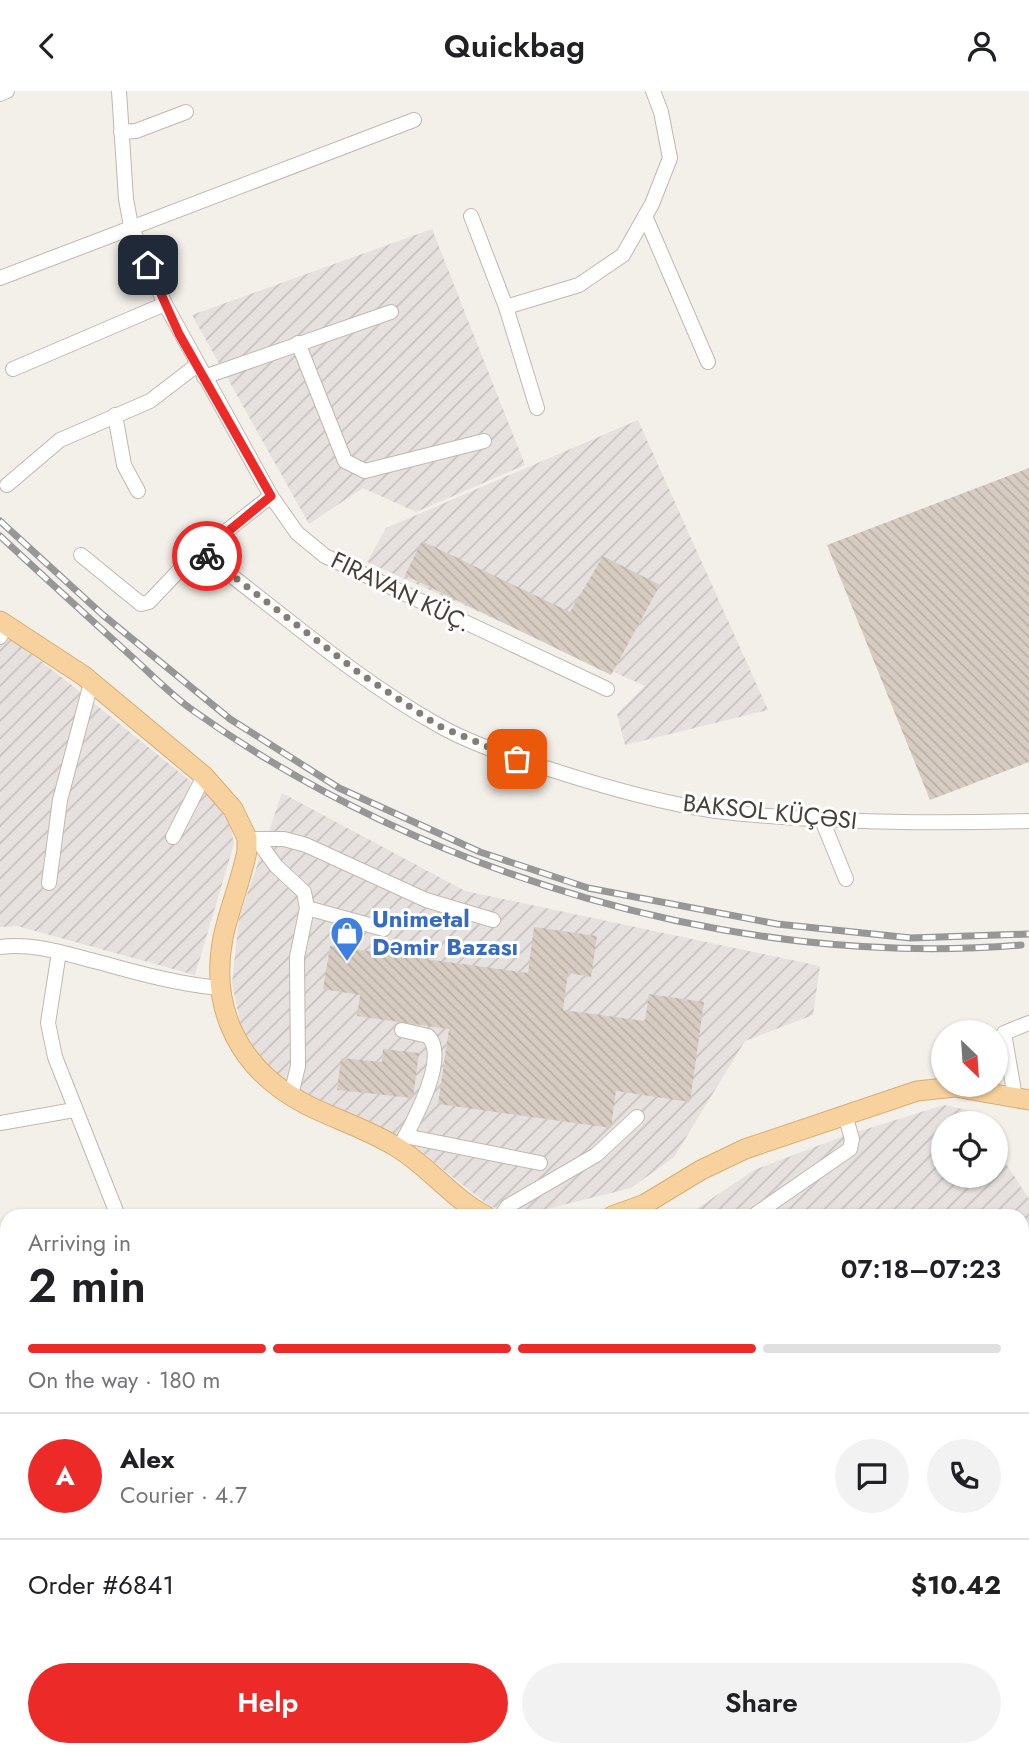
<!DOCTYPE html>
<meta charset="utf-8">
<style>
:root{--surface:#fff;--page:#f2f2f2;--text:#202124;--muted:#757577;--line:#e0e0e0;--accent:#ec2b28}
body{margin:0;font-family:Jost,sans-serif;background:var(--page);color:var(--text);height:100vh;display:flex;flex-direction:column;font-size:26px;white-space:nowrap}
*{box-sizing:border-box;margin:0}
p{font-size:23px;color:var(--muted)}
.icon{flex:none;width:38px;height:38px;fill:none;stroke:currentColor;stroke-width:2;stroke-linecap:round;stroke-linejoin:round}
.map{position:relative;flex:1;overflow:hidden}
.details{position:absolute;left:0px;top:1118px;width:1029px;height:548px;display:flex;flex-direction:column;background:var(--surface);border-radius:21px 21px 0 0;box-shadow:0 2px 5px #0004}
.details>*{flex:none}
.needle{width:46px;rotate:155deg}
.tools{position:absolute;left:931px;top:929px;display:grid;gap:14px}
.tools a{display:grid;place-items:center;width:77px;height:77px;border-radius:50%;background:var(--surface);box-shadow:0 2px 5px #0004;font-size:35px}
.pin{position:absolute;display:grid;place-items:center;width:60px;height:60px;color:#fff;margin:-30px;border-radius:14px;box-shadow:0 4px 10px #0006}
.courier{position:absolute;display:grid;place-items:center;width:70px;height:70px;margin:-35px;border:5px solid #ec2b28;border-radius:50%;background:#fff;color:#222;box-shadow:0 2px 9px #0007}
.head em{font-style:normal;font-weight:600}
.head div{display:flex;flex-direction:column-reverse}
.head{display:flex;align-items:center;justify-content:space-between;height:119px;padding:0 28px}
h1{font-size:46px;font-weight:600;line-height:52px}
.bar{display:grid;grid-template-columns:repeat(4,1fr);gap:10px 7px;align-content:center;height:84px;padding:0 28px}
.bar i{height:9px;border-radius:5px;background:var(--line)}
.bar .on{background:var(--accent)}
.bar p{grid-column:span 4}
.line{display:flex;align-items:center;gap:18px;padding:0 28px;border-top:2px solid var(--line)}
.line div{flex:1}
.round{display:grid;place-items:center;flex:none;width:74px;height:74px;border-radius:37px;background:var(--page)}
.button{display:flex;gap:14px;margin-top:auto;padding:14px 28px}
.button a{flex:1;height:80px;border-radius:42px;background:var(--accent);color:#fff;font-size:28px;font-weight:600;line-height:80px;text-align:center}
.button a+a{background:var(--page);color:var(--text)}
header{display:flex;justify-content:space-between;align-items:center;height:91px;padding:0 28px;background:var(--surface);font-size:32px;font-weight:600}
.map>svg:first-child{display:block}
.industrial{fill:url(#industrial-furrows)}
.building{fill:url(#building-back-hatch)}
.lines{fill:none;stroke-linecap:round;stroke-linejoin:round}
.minor-casing{stroke:#c1b8af;stroke-width:16}
.major-casing{stroke:#dcac6f;stroke-width:21}
.minor{stroke:#fff;stroke-width:14}
.major{stroke:#f8d29e;stroke-width:19}
.rail-casing{stroke:#979797;stroke-width:7}
.rail{stroke:#fff;stroke-width:4.5;stroke-dasharray:13;stroke-linecap:butt}
.done{stroke:#837d76;stroke-width:7;stroke-dasharray:0 12.6}
.route{stroke:#ec2b28;stroke-width:9}
.labels{text-anchor:middle;stroke-width:6;stroke-linejoin:round;paint-order:stroke}
.street-label{font-size:24px;fill:#473f38;stroke:#fff}
.shop-label{font-size:24px;font-weight:bold;fill:#366cbe;stroke:#fff;text-anchor:start}
</style>
<header><svg class="icon" aria-label="back" viewBox="0 0 24 24"><path d="M15 5l-7 7 7 7"/></svg>Quickbag<svg class="icon" aria-label="person" viewBox="0 0 24 24"><circle cx="12" cy="8" r="4"/><path d="M4 21q1-7 8-7t8 7"/></svg></header>
<div class="map">
<svg width="1029" height="1665" viewBox="0 0 1029 1665">
<defs>
<pattern id="industrial-furrows" width="10" height="10" patternUnits="userSpaceOnUse" patternTransform="scale(1.75)"><rect width="10" height="10" fill="#e6e1de"/><path d="M-1 1l2-2M0 10L10 0M9 11l2-2" fill="none" stroke="#c7c2bf"/></pattern>
<pattern id="building-back-hatch" width="6" height="6" patternUnits="userSpaceOnUse" patternTransform="scale(1.75)"><rect width="6" height="6" fill="#d7ccc2"/><path d="M-1 5l2 2M0 0l6 6M5-1l2 2" fill="none" stroke="#bab0a7"/></pattern>
</defs>
<rect width="100%" height="100%" fill="#f3efe9"/>
<g class="industrial">
<path d="M432 138 525 374 416 421 363 397 309 433 192 224Z"/>
<path d="M638 329 768 619 625 654 617 623 645 595 367 471 386 437Z"/>
<path d="M0 545 14 550 69 592 210 706 230 731 234 753 195 884 17 835 0 836Z"/>
<path d="M282 702 465 800 820 875 813 924 745 950 674 1066 631 1097 535 1121 491 1116 412 1054 305 1003 266 976 241 935 232 892 239 827Z"/>
<path d="M944 1014 972 1020 980 1032H943V1085H996V1057L1029 1108V1145L1022 1149V1125H686L754 1079 841 1046Z"/>
<path d="M1022 1188 1029 1218V1464L1022 1469Z"/>
</g>
<g class="building">
<path d="M1029 377V671L930 709 827 454Z"/>
<path d="M422 450 570 521 603 465 660 494 611 584 405 484Z"/>
<path d="M534 836 597 845 591 886 568 882 563 919 645 930 649 903 704 911 690 1011 616 1000 611 1037 438 1013 449 938 357 925 360 904 323 898 330 855 528 882Z"/>
<path d="M383 958 419 962 413 1007 337 999 341 967 382 971Z"/>
</g>
<g class="lines">
<defs>
<g id="minor">
<path d="M119 0 126 108 131 135 165 213 271 405 297 442 325 465 607 598"/>
<path d="M0 3 7 0"/>
<path d="M121 41 136 40 186 21"/>
<path d="M471 125 506 216 537 317"/>
<path d="M645 125 708 271"/>
<path d="M0 187 414 29"/>
<path d="M506 216 579 194 623 164 652 113 670 67 661 21 653 0"/>
<path d="M298 252 345 370 365 380 484 350"/>
<path d="M13 278 165 213"/>
<path d="M204 286 391 221"/>
<path d="M115 324 124 374 138 400"/>
<path d="M7 394 60 349 150 310 197 274"/>
<path d="M202 462C279 520 354 587 438 634 471 653 511 665 546 677 601 695 659 712 716 720 820 732 924 733 1029 730"/>
<path d="M81 464 141 513 149 511 187 471 271 405"/>
<path d="M0 546 6 533"/>
<path d="M822 729 846 788"/>
<path d="M173 746 204 685"/>
<path d="M252 748H284L306 754 426 809 493 829"/>
<path d="M258 750 276 775 304 801 307 817 297 866 298 975 291 1004"/>
<path d="M49 792 60 709 91 592"/>
<path d="M307 817 384 838"/>
<path d="M0 856C34 851 69 864 102 872 141 883 179 893 219 897"/>
<path d="M59 861 48 932 55 966 118 1125"/>
<path d="M1015 1006 1004 942 1029 932"/>
<path d="M0 1032 74 1019"/>
<path d="M405 1045 540 1072"/>
<path d="M399 1057C411 1035 450 967 428 945L402 939"/>
<path d="M501 1125 508 1115 596 1064 637 1026"/>
<path d="M753 1125 850 1058 852 1048 845 1024"/>
<path d="M0 1372 7 1371"/>
</g>
<g id="major">
<path d="M0 530 84 585 204 685 233 718 247 747V760C241 790 229 818 223 847 209 920 241 980 307 1014 337 1029 370 1039 398 1057 430 1077 453 1108 486 1125"/>
<path d="M612 1125 645 1113 701 1079 745 1058 917 1000 955 996 1029 1009"/>
</g>
</defs>
<use href="#minor" class="minor-casing"/>
<use href="#major" class="major-casing"/>
<use href="#minor" class="minor"/>
<use href="#major" class="major"/>
<defs>
<g id="rail">
<path d="M0 430 103 524 230 628 339 697 480 761 588 797 777 833 911 847 1029 843"/>
<path d="M0 445C43 485 87 525 131 565 150 582 169 602 191 618 422 783 736 878 1021 854"/>
</g>
</defs>
<use href="#rail" class="rail-casing"/>
<use href="#rail" class="rail"/>
</g>
<g class="lines">
<path class="done" d="M207 465 358 581 439 635 517 668"/>
<path class="route" d="M148 174 179 243 271 405 202 462 207 465"/>
</g>
<defs>
<symbol id="shop-pin" viewBox="-11 -11 22 30"><path d="M0 17L-7.5 6A9.5 9.5 0 1 1 7.5 6Z" fill="#3f7fe0" stroke="#fff"/><path d="M-5-2.5h2.3a2.7 3.5 0 0 1 5.4 0H5L5.5 6h-11ZM-1.5-2.5h3a1.5 2.3 0 0 0-3 0Z" fill="#fff"/></symbol>
</defs>
<g fill-rule="evenodd">
<use href="#shop-pin" x="328" y="823" width="38" height="52"/>
</g>
<g class="labels">
<g class="street-label">
<text transform="translate(401 501) rotate(26)" y="8">FIRAVAN KÜÇ.</text>
<text transform="translate(770 721) rotate(6)" y="8">BAKSOL KÜÇƏSI</text>
</g>
<g class="shop-label">
<text x="372" y="836">Unimetal<tspan x="372" dy="28">Dəmir Bazası</tspan></text>
</g>
</g>
</svg>
<div class="tools">
<a><svg class="needle" viewBox="-14 -14 28 28"><path d="M0-13l5 13h-10z" fill="#e53935"/><path d="M0 13l5-13h-10z" fill="#757577"/></svg></a>
<a><svg class="icon" aria-label="locate" viewBox="0 0 24 24"><circle cx="12" cy="12" r="6"/><path d="M12 2v4M12 18v4M2 12h4M18 12h4"/></svg></a>
</div>
<div class="pin" style="left:517px;top:668px;background:#ea580c"><svg class="icon" aria-label="bag" viewBox="0 0 24 24"><path d="M5 8h14l-1 12H6zM9 8a3 3 0 0 1 6 0"/></svg></div>
<div class="pin" style="left:148px;top:174px;background:#1f2937"><svg class="icon" aria-label="home" viewBox="0 0 24 24"><path d="M3 11l9-7 9 7M6 9v11h12V9"/></svg></div>
<div class="courier" style="left:207px;top:465px"><svg class="icon" aria-label="bike" viewBox="0 0 24 24"><circle cx="6" cy="16" r="4"/><circle cx="18" cy="16" r="4"/><path d="M6 16l4-8h5l3 8M10 8l3 8H6M13 5h3"/></svg></div>
<section class="details">
<div class="head"><div><h1>2 min</h1><p>Arriving in</p></div><em>07:18–07:23</em></div>
<div class="bar"><i class="on"></i><i class="on"></i><i class="on"></i><i></i><p>On the way · 180 m</p></div>
<div class="line" style="height:126px"><b class="round" style="background:var(--accent);color:#fff">A</b><div><b>Alex</b><p>Courier · 4.7</p></div><a class="round"><svg class="icon" aria-label="chat" viewBox="0 0 24 24"><path d="M4 5h16v11H9l-5 4z"/></svg></a><a class="round"><svg class="icon" aria-label="phone" viewBox="0 0 24 24"><path d="M5 4h4l2 5-3 2q2 4 5 5l2-3 5 2v4C11 20 4 13 5 4z"/></svg></a></div>
<div class="line" style="height:91px"><div>Order #6841</div><b>$10.42</b></div>
<div class="button"><a>Help</a><a>Share</a></div>
</section>
</div>
